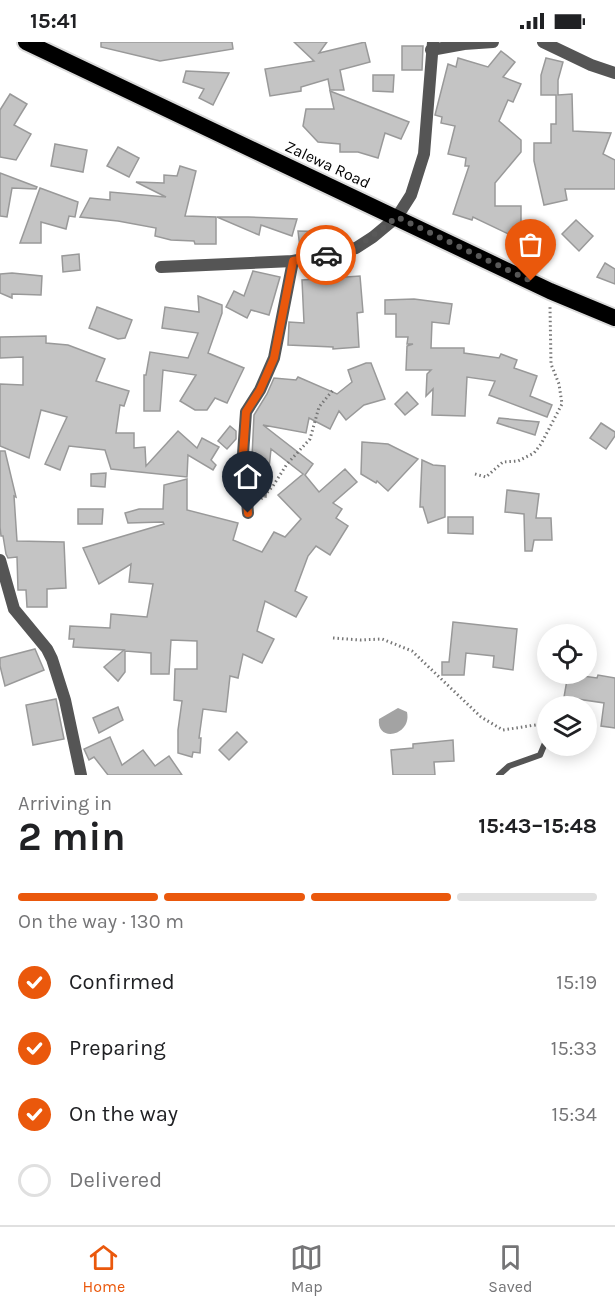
<!DOCTYPE html>
<meta charset="utf-8">
<style>
:root{--surface:#fff;--page:#f6f6f6;--text:#202124;--muted:#757577;--line:#e0e0e0;--accent:#ea580c}
body{margin:0;font-family:Karla,sans-serif;background:var(--page);color:var(--text);height:100vh;display:flex;flex-direction:column;font-size:22px;white-space:nowrap}
*{box-sizing:border-box;margin:0}
p{font-size:20px;color:var(--muted)}
.icon{flex:none;width:33px;height:33px;fill:none;stroke:currentColor;stroke-width:2;stroke-linecap:round;stroke-linejoin:round}
.map{position:relative;height:733px;overflow:hidden}
.sheet{display:flex;flex-direction:column;background:var(--surface);flex:1}
.sheet>*{flex:none}
.buttons{position:absolute;left:537px;top:582px;display:grid;gap:12px}
.buttons a{display:grid;place-items:center;width:60px;height:60px;border-radius:50%;background:var(--surface);box-shadow:0 3px 15px #0003;font-size:30px}
.pin{position:absolute;display:grid;place-items:center;width:51px;height:51px;color:#fff;margin:-62px -26px;border-radius:50% 50% 50% 0;rotate:-45deg;box-shadow:0 0 6px #0007}
.pin .icon{rotate:45deg}
.courier{position:absolute;display:grid;place-items:center;width:60px;height:60px;margin:-30px;border:4px solid #ea580c;border-radius:50%;background:#fff;color:#222;box-shadow:0 2px 8px #0007}
.headline em{font-style:normal;font-weight:700}
.headline div{display:flex;flex-direction:column-reverse}
.headline{display:flex;align-items:center;justify-content:space-between;height:102px;padding:0 18px}
h1{font-size:39px;font-weight:700;line-height:45px}
.bar{display:grid;grid-template-columns:repeat(4,1fr);gap:9px 6px;align-content:center;height:72px;padding:0 18px}
.bar i{height:8px;border-radius:4px;background:var(--line)}
.bar .on{background:var(--accent)}
.bar p{grid-column:span 4}
ol{padding:0 18px;list-style:none}
li{display:flex;align-items:center;gap:18px;height:66px}
li p{margin-inline-start:auto}
li .icon{padding:6px;border-radius:50%;background:var(--accent);color:#fff;stroke-width:4}
li:last-child{color:var(--muted)}
li i{width:33px;height:33px;border:3px solid var(--line);border-radius:50%}
.status{display:flex;justify-content:space-between;align-items:center;height:42px;padding:0 30px;background:var(--surface);direction:ltr}
.status svg{height:16px;fill:currentColor}
.menu{display:flex;justify-content:space-around;align-items:center;height:84px;border-top:2px solid var(--line);background:var(--surface);font-size:16px;color:var(--muted)}
.menu a{display:grid;justify-items:center;gap:3px}
.menu .on{color:var(--accent)}
.map>svg:first-child{display:block}
.water{fill:#a3a3a3}
.building{fill:#c4c4c4;stroke:#999;stroke-width:1.5}
.lines{fill:none;stroke-linecap:round;stroke-linejoin:round}
.trunk-casing{stroke:#dbdbdb;stroke-width:20}
.path{stroke:#777;stroke-width:3;stroke-dasharray:1.5 3;stroke-linecap:butt}
.service{stroke:#555;stroke-width:6}
.minor{stroke:#555;stroke-width:12}
.trunk{stroke:#000;stroke-width:16}
.done{stroke:#595959;stroke-width:6;stroke-dasharray:0 10.8}
.route{stroke:#ea580c;stroke-width:8}
.labels{text-anchor:middle;stroke-width:4.5;stroke-linejoin:round;paint-order:stroke}
.street-label{font-size:16px;fill:#000;stroke:#fff}
</style>
<div class="status"><b>15:41</b><svg viewBox="0 0 49 12"><path d="M0 12V9h3v3zM5 12V6h3v6zM10 12V3h3v9zM15 12V0h3v12zM26 1h20v11H26zM47 4h2v5h-2z"/></svg></div>
<div class="map">
<svg width="615" height="733" viewBox="0 0 615 733">
<rect width="100%" height="100%" fill="#fff"/>
<path class="water" d="M398 666 407 670C412 694 376 701 379 677Z"/>
<g class="building">
<path d="M101 0H232L233 7 160 19 101 5Z"/>
<path d="M294 0H327L319 11 365 0 370 20 340 28 344 48H330L328 37 301 45V49L270 54 265 27 314 19Z"/>
<path d="M402 4H423L422 28H402Z"/>
<path d="M501 9 515 20 503 35 521 42 513 60 508 58 499 79 521 98V110L495 141V164H521V198L473 175 472 178 453 172 469 124H465L466 116 448 112 455 84 441 81 442 75 435 73 448 22 456 25 458 16 488 25Z"/>
<path d="M546 16 563 20 558 38V53L572 52 573 89 611 91 603 112 615 118V147H565L567 158 544 163 534 119V101H551V82H556V53H541V33Z"/>
<path d="M186 29 229 31 213 63 199 56 204 47 183 40Z"/>
<path d="M373 33H394L393 50 373 49Z"/>
<path d="M330 49 409 80 401 97 385 91 378 116 358 110H340V102L318 100 303 84 306 67H334Z"/>
<path d="M10 52 27 62 14 83 31 92 16 118 0 115V68Z"/>
<path d="M55 102 87 108 83 130 51 124Z"/>
<path d="M118 105 139 116 129 135 107 124Z"/>
<path d="M180 124 196 129 185 174 216 175V202H195L194 199 171 198 155 194 156 186 118 179 80 175 90 156 110 158V150L166 155 136 140 164 141V133L177 134Z"/>
<path d="M0 131 37 145 36 147 12 146 7 175 0 174Z"/>
<path d="M40 146 78 160 75 175 69 174 66 187 41 180V201H20Z"/>
<path d="M217 175H248L297 177 292 194 261 183 259 193Z"/>
<path d="M576 178 593 194 579 209 562 192Z"/>
<path d="M298 189 338 190 335 202 313 206H300Z"/>
<path d="M79 212 80 228 63 230 62 214Z"/>
<path d="M605 221 615 227V242L597 235Z"/>
<path d="M253 229 280 235 269 273 251 268 247 276 226 265 234 249 244 254Z"/>
<path d="M12 231 42 234 41 253 12 252V256L0 251V232Z"/>
<path d="M360 234 363 270 357 271 359 305 333 307V305L288 303 289 280 304 281 302 238Z"/>
<path d="M198 254 222 263V271L208 311 244 326 227 361 215 356 207 368H195L180 359 196 333 163 328 160 369H144V333H146L150 310 188 316 198 291 162 286 165 265 199 270Z"/>
<path d="M414 257 452 262 449 282 432 280 431 306H464V311L499 316 501 312 517 318 514 326 537 334 530 354 552 363 547 375 489 353 495 339 467 335 465 374 432 373 433 347 426 354 427 332 431 328H406L407 304 413 302H407L408 295H396V272H385V258Z"/>
<path d="M97 265 132 278 125 296 118 297 89 286Z"/>
<path d="M46 294V301L68 303 105 317 96 339 129 349 124 364 120 363 116 391H134V406L145 405 146 424 178 389 197 406 202 396 219 405 211 418 216 423 213 428 188 413 187 435 111 427 105 408 69 404 60 428 45 422 67 375 41 368 29 416 0 404V342L23 343V315L0 316V295Z"/>
<path d="M366 321H371L385 357 364 363 346 378 339 369 330 387 309 376 306 391 263 383 313 422 305 433 319 450 345 427 357 440 333 461 342 467 336 476 348 484 330 513 316 504 308 514 295 549 307 555 296 575 265 559 257 589 274 597 262 621 243 612 238 636 230 634 226 670 203 667 199 696H201L200 711 193 710 192 715 178 711V688L182 659 174 658 175 627H197V599L171 598 169 632H151V611L125 609V630L118 639 104 625 124 608 73 605 74 597H69L70 584 110 586 111 572 147 575 153 542 129 540 131 522 99 542 83 506 164 482 163 480 128 481 125 471 139 467H163L164 443 187 437V468L238 481 233 498 262 510 274 490 285 495 301 477 278 453 303 432 271 407 266 455 255 453 252 415 254 373 267 352 274 336 296 338 298 335 337 352 352 340 348 328Z"/>
<path d="M407 350 418 362 405 373 395 362Z"/>
<path d="M499 376 539 380 535 393 497 381Z"/>
<path d="M601 381 615 390V394L606 407 590 396Z"/>
<path d="M230 384 236 389V397L227 407 218 399Z"/>
<path d="M362 400 388 402 418 417 388 449 377 439 376 441 361 432Z"/>
<path d="M0 409H5L16 455 14 454 17 499 64 500 66 546 47 547V565H27L26 548H18L17 515 8 516 6 512 3 494H1L0 485Z"/>
<path d="M422 418 433 423 445 424V475L428 481 423 465H420Z"/>
<path d="M106 431 105 445 91 444V432Z"/>
<path d="M507 448 539 452 536 476H551L552 498H534L532 509H525L524 472 505 470Z"/>
<path d="M78 467H103L102 482H78Z"/>
<path d="M448 475H473V492L448 491Z"/>
<path d="M453 580 517 587 513 628 493 625 494 614 466 611 464 633H442V620H449Z"/>
<path d="M35 607 44 628 5 644 0 624V616Z"/>
<path d="M568 632 597 636 598 633 615 636V686L601 684 604 661 564 655Z"/>
<path d="M56 657 64 697 33 703 26 663Z"/>
<path d="M118 665 123 678 99 691 93 676Z"/>
<path d="M237 690 247 700 229 718 219 708Z"/>
<path d="M110 695 122 723 143 708 155 724 169 714 182 733H108L94 715 89 718 84 707Z"/>
<path d="M453 698 454 719 434 720 435 733H393L391 708 413 706V702Z"/>
</g>
<g class="lines">
<defs>
<path id="trunk" d="M26 0 550 249 615 276"/>
</defs>
<use href="#trunk" class="trunk-casing"/>
<g class="path">
<path d="M475 432 486 435 503 420 518 419 534 411 541 402 562 362 559 342 551 322 550 265"/>
<path d="M261 457 273 444 287 422 310 397 319 365 333 348"/>
<path d="M333 596 360 598 382 597 412 609 481 675 503 688 548 681"/>
</g>
<path class="service" d="M499 733 509 724 540 713 548 694"/>
<g class="minor">
<path d="M543 0 591 23 615 31"/>
<path d="M431 8 464 2 493 0"/>
<path d="M161 225 293 219 356 206 373 195 397 175 411 153 424 112 433 0"/>
<path d="M248 471 243 412 246 370 260 348 274 316 293 219"/>
<path d="M0 518 14 567 47 607 52 617 65 658 81 733"/>
</g>
<use href="#trunk" class="trunk"/>
</g>
<g class="lines">
<path class="done" d="M326 213 356 206 397 175 531 239"/>
<path class="route" d="M248 471 243 412 246 370 260 348 274 316 293 219 326 213"/>
</g>
<g class="labels">
<g class="street-label">
<text transform="translate(328 122) rotate(25)" y="6">Zalewa Road</text>
</g>
</g>
</svg>
<div class="buttons">
<a><svg class="icon" aria-label="locate" viewBox="0 0 24 24"><circle cx="12" cy="12" r="6"/><path d="M12 2v4M12 18v4M2 12h4M18 12h4"/></svg></a>
<a><svg class="icon" aria-label="layers" viewBox="0 0 24 24"><path d="M12 4l9 5-9 5-9-5zM3 14l9 5 9-5"/></svg></a>
</div>
<div class="pin" style="left:531px;top:239px;background:#ea580c"><svg class="icon" aria-label="bag" viewBox="0 0 24 24"><path d="M5 8h14l-1 12H6zM9 8a3 3 0 0 1 6 0"/></svg></div>
<div class="pin" style="left:248px;top:471px;background:#1f2937"><svg class="icon" aria-label="home" viewBox="0 0 24 24"><path d="M3 11l9-7 9 7M6 9v11h12V9"/></svg></div>
<div class="courier" style="left:326px;top:213px"><svg class="icon" aria-label="car" viewBox="0 0 24 24"><path d="M5 17H2v-5l4-1 3-4h7l3 4 3 1v5h-3M9 17h6M6 11h13"/><circle cx="7" cy="17" r="2"/><circle cx="17" cy="17" r="2"/></svg></div>
</div>
<section class="sheet">
<div class="headline"><div><h1>2 min</h1><p>Arriving in</p></div><em>15:43–15:48</em></div>
<div class="bar"><i class="on"></i><i class="on"></i><i class="on"></i><i></i><p>On the way · 130 m</p></div>
<ol>
<li><svg class="icon" aria-label="check" viewBox="0 0 24 24"><path d="M5 12l5 5 9-10"/></svg>Confirmed<p>15:19</p></li>
<li><svg class="icon" aria-label="check" viewBox="0 0 24 24"><path d="M5 12l5 5 9-10"/></svg>Preparing<p>15:33</p></li>
<li><svg class="icon" aria-label="check" viewBox="0 0 24 24"><path d="M5 12l5 5 9-10"/></svg>On the way<p>15:34</p></li>
<li><i></i>Delivered</li>
</ol>
</section>
<nav class="menu">
<a class="on"><svg class="icon" aria-label="home" viewBox="0 0 24 24"><path d="M3 11l9-7 9 7M6 9v11h12V9"/></svg>Home</a>
<a><svg class="icon" aria-label="map" viewBox="0 0 24 24"><path d="M3 6l6-2 6 2 6-2v14l-6 2-6-2-6 2zM9 4v14M15 6v14"/></svg>Map</a>
<a><svg class="icon" aria-label="saved" viewBox="0 0 24 24"><path d="M7 4h10v16l-5-4-5 4z"/></svg>Saved</a>
</nav>
